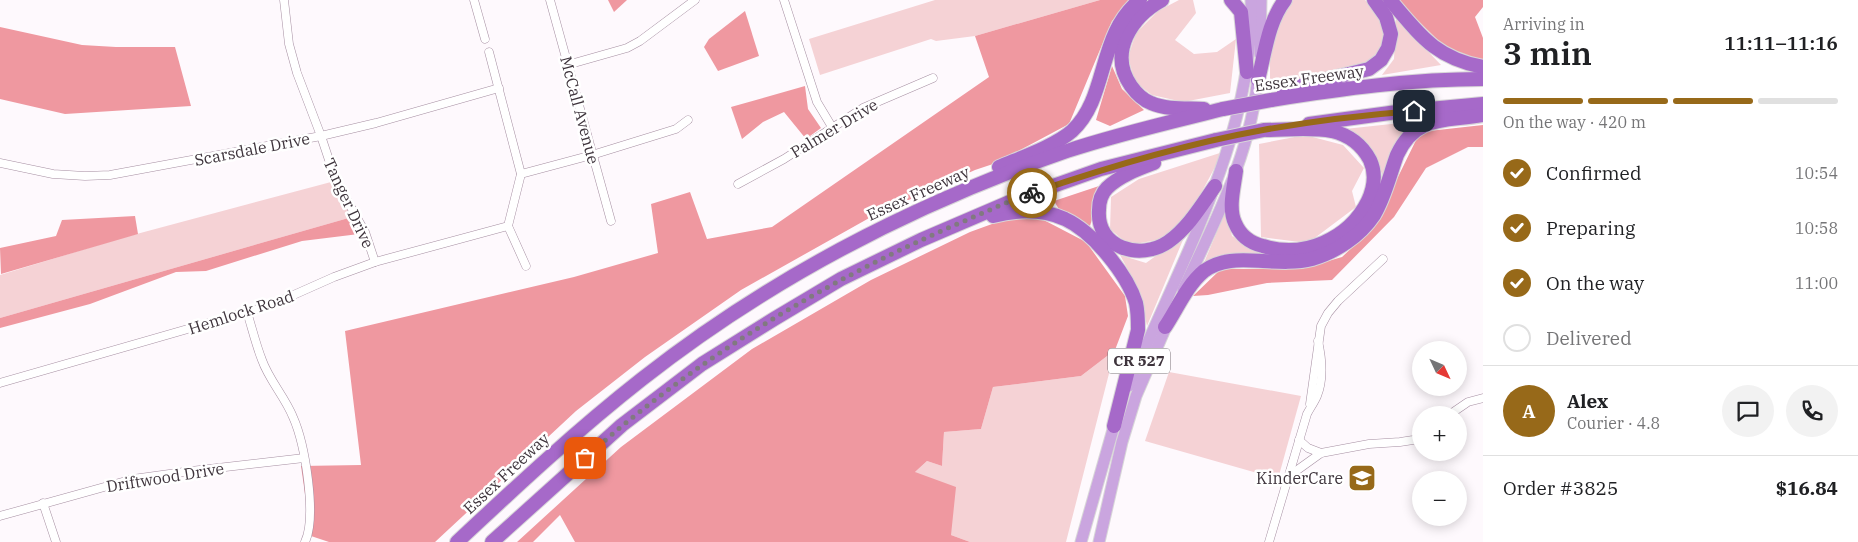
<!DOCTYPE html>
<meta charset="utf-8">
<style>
:root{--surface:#fff;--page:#f2f2f2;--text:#202124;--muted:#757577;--line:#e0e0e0;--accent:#976919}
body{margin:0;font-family:"IBM Plex Serif",serif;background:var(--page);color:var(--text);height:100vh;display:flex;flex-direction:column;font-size:19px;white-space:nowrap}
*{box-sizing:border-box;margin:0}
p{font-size:16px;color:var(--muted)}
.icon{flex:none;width:28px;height:28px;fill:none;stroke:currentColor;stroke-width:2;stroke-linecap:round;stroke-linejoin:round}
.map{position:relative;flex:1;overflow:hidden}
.drawer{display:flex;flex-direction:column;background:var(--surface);width:375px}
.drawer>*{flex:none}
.needle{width:32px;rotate:134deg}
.controls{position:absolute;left:1412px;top:341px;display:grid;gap:10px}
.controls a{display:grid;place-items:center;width:55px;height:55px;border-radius:50%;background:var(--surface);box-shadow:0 2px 12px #0003;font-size:25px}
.pin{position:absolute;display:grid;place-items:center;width:42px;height:42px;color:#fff;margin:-21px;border-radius:10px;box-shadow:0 2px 8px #0006}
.courier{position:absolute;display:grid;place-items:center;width:50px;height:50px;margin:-25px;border:4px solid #976919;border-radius:50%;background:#fff;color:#222;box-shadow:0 1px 6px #0007}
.headline em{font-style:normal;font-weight:600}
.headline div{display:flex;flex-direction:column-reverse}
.headline{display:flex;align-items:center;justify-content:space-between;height:85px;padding:0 20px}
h1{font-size:32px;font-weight:600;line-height:38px}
.bar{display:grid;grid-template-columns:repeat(4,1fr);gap:8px 5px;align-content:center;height:60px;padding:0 20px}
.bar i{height:6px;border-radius:4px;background:var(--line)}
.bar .on{background:var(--accent)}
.bar p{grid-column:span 4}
.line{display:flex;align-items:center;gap:12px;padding:0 20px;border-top:1px solid var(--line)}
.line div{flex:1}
.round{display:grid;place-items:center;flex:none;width:52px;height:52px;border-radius:26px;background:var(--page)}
ol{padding:0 20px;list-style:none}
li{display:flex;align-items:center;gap:15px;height:55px}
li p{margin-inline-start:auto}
li .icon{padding:5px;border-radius:50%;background:var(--accent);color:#fff;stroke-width:4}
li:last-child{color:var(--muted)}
li i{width:28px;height:28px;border:2px solid var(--line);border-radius:50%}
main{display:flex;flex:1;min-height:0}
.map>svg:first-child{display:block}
.green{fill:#f5d2d5}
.forest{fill:#ef98a0}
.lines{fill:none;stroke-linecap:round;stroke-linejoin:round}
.street-casing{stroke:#a68fa2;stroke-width:9}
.primary-casing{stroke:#d8d6d8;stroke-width:13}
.highway-casing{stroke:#d8d6d8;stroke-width:16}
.street{stroke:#fff;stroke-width:8}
.primary{stroke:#caa5df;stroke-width:11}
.highway{stroke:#a669c9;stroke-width:14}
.highway-bridge-casing{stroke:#d8d6d8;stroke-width:16;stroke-linecap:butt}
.highway-bridge{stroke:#a669c9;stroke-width:14}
.done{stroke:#817980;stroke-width:5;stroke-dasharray:0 9}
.route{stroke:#976919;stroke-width:6}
.labels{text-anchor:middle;stroke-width:5;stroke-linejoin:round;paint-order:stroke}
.shield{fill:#fff;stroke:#787176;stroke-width:1}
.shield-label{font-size:15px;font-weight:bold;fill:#3e343c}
.street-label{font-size:16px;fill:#3e343c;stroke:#fff}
.poi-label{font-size:16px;fill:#3e343c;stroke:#fff;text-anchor:end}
</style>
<main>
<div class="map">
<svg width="1483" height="542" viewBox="0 0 1483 542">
<rect width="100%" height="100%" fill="#fef9fd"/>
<g class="green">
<path d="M935 0H1100L975 36 936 41 931 39 820 75 809 39Z"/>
<path d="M1179 0H1193L1196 13 1175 40 1194 54 1217 52 1236 39 1230 93 1183 102 1152 95 1135 82 1128 57 1136 33 1158 11Z"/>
<path d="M1292 0H1365L1381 14 1384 32V50L1367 65 1307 81 1270 86V53L1279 16Z"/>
<path d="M1396 18 1441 65 1382 75 1394 59Z"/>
<path d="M1419 121 1398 139 1384 177 1364 142 1345 129Z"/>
<path d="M1305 135 1343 145 1364 168 1352 191 1356 207 1308 243 1261 237 1259 144Z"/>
<path d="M1223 152 1190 214 1163 239 1129 245 1110 229 1111 197 1139 179Z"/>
<path d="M331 182 352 217 0 318V275L118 239Z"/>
<path d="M1226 210 1232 236 1265 255 1203 265Z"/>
<path d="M1185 235 1147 326 1139 290 1120 255 1146 263Z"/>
<path d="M1115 350 1066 542H970L951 535 915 472 927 461 942 466 944 432 981 429 993 387 1081 376Z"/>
<path d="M1169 372 1301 396 1278 479 1145 441Z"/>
</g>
<g class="forest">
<path d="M608 0H627L614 12Z"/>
<path d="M1100 0H1132L1112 21 1069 124 996 163 975 170 871 217 741 290 645 357 576 411 435 542H329L311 536 301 466 361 465 345 331 574 277 658 253 651 204 690 192 707 239 772 227 989 77 975 36Z"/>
<path d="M1397 0H1483V7L1475 17 1483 38V61L1450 52Z"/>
<path d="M745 11 759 56 718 71 704 47 709 39Z"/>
<path d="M0 27 82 45 116 47H175L191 106 65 114 0 99Z"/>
<path d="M1112 66 1122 89 1144 110 1110 126 1096 120Z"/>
<path d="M805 86 808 109 821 128 806 139 784 112 763 122 742 139 731 107Z"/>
<path d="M1483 125V147H1468L1426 168 1394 217 1332 280 1267 283 1208 295 1193 296 1221 269H1301L1342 257 1373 228 1420 132Z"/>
<path d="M1102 185 1090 226 1060 211 1054 201Z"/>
<path d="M135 216 138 234 1 274 0 248 56 236 62 220Z"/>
<path d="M352 217 359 234 302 241 206 271 176 272 90 304 0 328V318Z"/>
<path d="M1038 217 1086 242 1125 296 1128 316 1115 350 1081 376 993 387 981 429 944 432 942 466 927 461 915 472 956 487 951 535 970 542H575L560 515 533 542H517L621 447 752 349 871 280 970 232 1003 220Z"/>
</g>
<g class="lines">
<defs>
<g id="street">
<path d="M284 0 289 44 297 73 321 136 336 181 365 232 375 262"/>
<path d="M474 0 485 39"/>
<path d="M550 0 611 221"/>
<path d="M784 0 817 102 832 127"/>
<path d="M489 52 521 174 508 226 526 266"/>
<path d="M567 65 627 48 640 41 695 0"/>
<path d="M0 163 53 174 85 176 110 175 321 136 376 123 499 88"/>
<path d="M521 174 592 155 676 129 688 120"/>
<path d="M738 184 784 159 863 108 933 78"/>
<path d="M247 312C252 328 256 345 262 360 269 380 285 397 293 417 305 444 317 516 305 542"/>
<path d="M0 383 271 305 334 277 375 262 508 226"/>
<path d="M1310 404 1321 326 1328 313 1338 301 1383 259"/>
<path d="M1449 415 1468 402 1483 398"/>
<path d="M1299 440 1308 448 1321 453"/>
<path d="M1289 476 1321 453 1369 444 1400 442 1413 440 1421 436"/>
<path d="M43 503 56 542"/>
<path d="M0 516 133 479 191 471 304 458"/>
<path d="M1269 542 1307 414C1310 408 1314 403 1317 396 1324 379 1322 359 1318 341"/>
</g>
<g id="primary">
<path d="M1260 54 1261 0"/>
<path d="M1183 290C1215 221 1253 150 1258 73"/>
<path d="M1129 386C1179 264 1255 135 1251 0"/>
<path d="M1081 542 1116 419"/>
<path d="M1099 542 1122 442 1136 396 1169 320"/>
</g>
<g id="highway">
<path d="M1162 0C1131 17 1108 53 1131 86 1136 93 1143 100 1151 103 1167 110 1187 108 1204 109"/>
<path d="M1231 0 1241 12 1247 72"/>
<path d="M1390 0C1420 35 1435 58 1483 67"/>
<path d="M1258 80C1265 53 1268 22 1285 0"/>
<path d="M1284 90 1369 69 1381 60 1388 48 1391 34 1386 17 1374 0"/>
<path d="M1271 100C1341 89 1412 79 1483 79"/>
<path d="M1309 124 1397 112 1483 104"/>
<path d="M1154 163C1138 169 1119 176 1107 188 1101 194 1099 202 1099 210 1096 248 1140 261 1168 242 1188 228 1201 206 1215 186"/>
<path d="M999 167C1020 158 1055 146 1072 131 1109 97 1097 34 1140 0"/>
<path d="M1236 171C1234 187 1228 208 1235 223 1240 235 1250 243 1263 246 1304 259 1349 239 1368 201 1374 188 1376 173 1370 160 1362 145 1349 135 1332 131 1311 127 1286 130 1264 130"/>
<path d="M993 216C1016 210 1042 209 1065 219 1093 232 1127 274 1136 303 1138 312 1138 321 1138 330L1114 426"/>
<path d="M1165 327C1177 309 1187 285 1204 271 1222 258 1242 260 1263 261 1279 262 1297 263 1312 259 1336 252 1360 236 1374 215 1385 197 1390 174 1397 155 1416 114 1446 122 1483 115"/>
<path d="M457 542C517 486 577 430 642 379 769 279 914 204 1067 151 1118 134 1171 122 1223 109"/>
<path d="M492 542 622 425 702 364 774 319 841 279 921 240 1019 198 1101 169 1216 140"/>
</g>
</defs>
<use href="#street" class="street-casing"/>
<use href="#primary" class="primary-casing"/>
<use href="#highway" class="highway-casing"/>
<use href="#street" class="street"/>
<use href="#primary" class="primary"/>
<use href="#highway" class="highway"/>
<defs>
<g id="highway-bridge">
<path d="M1223 109 1271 100"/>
<path d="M1216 140 1264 130"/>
</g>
</defs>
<use href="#highway-bridge" class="highway-bridge-casing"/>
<use href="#highway-bridge" class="highway-bridge"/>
</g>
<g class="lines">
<path class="done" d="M585 458C694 360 821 283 955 225 981 214 1006 202 1032 193"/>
<path class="route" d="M1032 193C1108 167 1185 144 1263 130 1313 121 1364 115 1414 111"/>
</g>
<defs>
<symbol id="school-square" viewBox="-11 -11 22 22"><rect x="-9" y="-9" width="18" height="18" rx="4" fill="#976919" stroke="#fff"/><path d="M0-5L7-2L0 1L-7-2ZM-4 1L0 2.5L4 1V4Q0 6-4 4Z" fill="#fff"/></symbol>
</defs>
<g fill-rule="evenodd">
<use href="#school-square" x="1346" y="462" width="32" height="32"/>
</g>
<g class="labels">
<rect class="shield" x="1108" y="348.5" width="62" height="25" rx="4"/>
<g class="shield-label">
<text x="1139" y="366">CR 527</text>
</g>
<g class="street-label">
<text transform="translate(1309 78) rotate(-8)" y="6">Essex Freeway</text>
<text transform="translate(580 110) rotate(75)" y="6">McCall Avenue</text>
<text transform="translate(834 128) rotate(-31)" y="6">Palmer Drive</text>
<text transform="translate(252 149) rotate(-11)" y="6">Scarsdale Drive</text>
<text transform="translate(918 193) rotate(-24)" y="6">Essex Freeway</text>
<text transform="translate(349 203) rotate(65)" y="6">Tanger Drive</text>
<text transform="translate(241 312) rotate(-18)" y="6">Hemlock Road</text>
<text transform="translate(506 473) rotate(-43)" y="6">Essex Freeway</text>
<text transform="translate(165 477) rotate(-9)" y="6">Driftwood Drive</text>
</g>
<g class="poi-label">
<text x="1343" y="484">KinderCare</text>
</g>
</g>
</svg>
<div class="controls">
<a><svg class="needle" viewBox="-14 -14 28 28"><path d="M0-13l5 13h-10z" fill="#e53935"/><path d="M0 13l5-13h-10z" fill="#757577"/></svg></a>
<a>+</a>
<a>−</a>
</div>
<div class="pin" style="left:585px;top:458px;background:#ea580c"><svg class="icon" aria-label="bag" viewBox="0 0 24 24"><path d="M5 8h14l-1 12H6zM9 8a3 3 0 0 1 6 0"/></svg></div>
<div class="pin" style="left:1414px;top:111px;background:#1f2937"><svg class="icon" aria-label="home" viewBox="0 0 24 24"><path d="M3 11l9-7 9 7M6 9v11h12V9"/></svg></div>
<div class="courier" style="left:1032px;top:193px"><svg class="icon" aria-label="bike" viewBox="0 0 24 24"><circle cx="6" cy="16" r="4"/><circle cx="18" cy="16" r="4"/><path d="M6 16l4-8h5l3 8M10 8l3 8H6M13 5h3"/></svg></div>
</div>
<section class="drawer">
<div class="headline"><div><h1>3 min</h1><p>Arriving in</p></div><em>11:11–11:16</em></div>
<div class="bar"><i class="on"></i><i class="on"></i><i class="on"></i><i></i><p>On the way · 420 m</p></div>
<ol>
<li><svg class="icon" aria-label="check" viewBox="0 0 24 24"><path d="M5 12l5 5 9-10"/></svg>Confirmed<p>10:54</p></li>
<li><svg class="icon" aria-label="check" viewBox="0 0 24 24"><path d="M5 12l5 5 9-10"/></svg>Preparing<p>10:58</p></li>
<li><svg class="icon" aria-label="check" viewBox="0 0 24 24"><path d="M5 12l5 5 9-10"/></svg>On the way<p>11:00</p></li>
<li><i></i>Delivered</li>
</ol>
<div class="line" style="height:90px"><b class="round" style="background:var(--accent);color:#fff">A</b><div><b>Alex</b><p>Courier · 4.8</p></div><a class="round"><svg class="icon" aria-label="chat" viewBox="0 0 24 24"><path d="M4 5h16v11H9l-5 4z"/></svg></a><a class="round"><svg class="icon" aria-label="phone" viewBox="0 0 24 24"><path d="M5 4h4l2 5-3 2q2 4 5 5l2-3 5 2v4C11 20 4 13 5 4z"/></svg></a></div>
<div class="line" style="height:65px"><div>Order #3825</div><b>$16.84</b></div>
</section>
</main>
